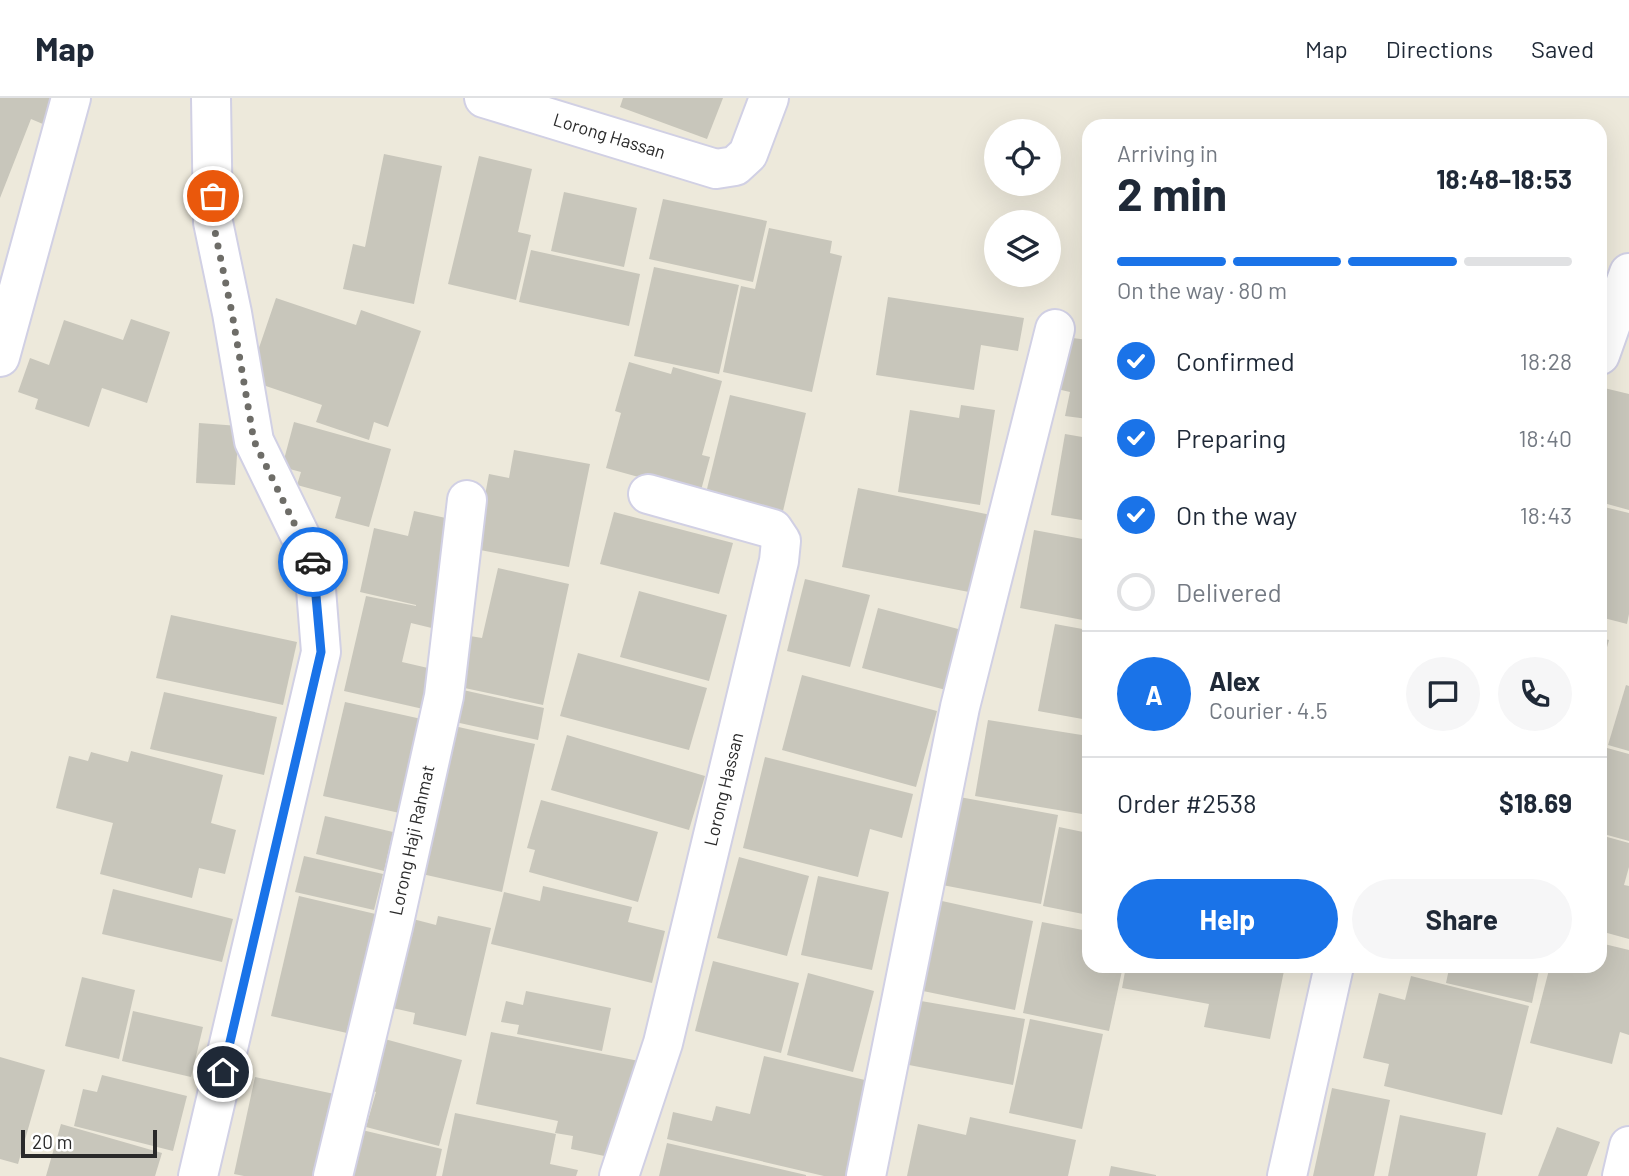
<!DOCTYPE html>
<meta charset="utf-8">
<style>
:root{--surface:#fff;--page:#f6f6f7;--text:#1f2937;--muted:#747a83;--line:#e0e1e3;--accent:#1a73e8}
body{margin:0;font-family:Barlow,sans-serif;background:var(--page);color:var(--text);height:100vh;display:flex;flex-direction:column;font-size:26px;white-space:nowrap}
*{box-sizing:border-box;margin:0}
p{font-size:23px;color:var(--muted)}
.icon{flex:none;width:38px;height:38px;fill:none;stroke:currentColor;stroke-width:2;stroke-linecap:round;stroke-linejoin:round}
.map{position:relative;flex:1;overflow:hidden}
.side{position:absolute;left:1082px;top:21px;width:525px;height:854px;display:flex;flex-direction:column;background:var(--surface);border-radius:21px;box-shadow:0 7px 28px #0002}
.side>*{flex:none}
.controls{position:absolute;left:984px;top:21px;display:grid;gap:14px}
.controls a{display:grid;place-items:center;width:77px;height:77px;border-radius:50%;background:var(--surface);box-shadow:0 7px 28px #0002;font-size:35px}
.scale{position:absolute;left:21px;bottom:18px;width:136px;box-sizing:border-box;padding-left:7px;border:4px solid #2a2a2a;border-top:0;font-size:19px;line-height:24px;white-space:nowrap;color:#2a2a2a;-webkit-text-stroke:5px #fff;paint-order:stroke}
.pin{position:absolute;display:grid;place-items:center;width:60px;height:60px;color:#fff;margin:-30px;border:4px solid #fff;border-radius:50%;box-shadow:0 2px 7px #0007}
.courier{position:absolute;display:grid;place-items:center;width:70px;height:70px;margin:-35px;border:5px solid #1a73e8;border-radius:50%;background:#fff;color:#222;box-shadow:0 2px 9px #0007}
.overview em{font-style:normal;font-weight:700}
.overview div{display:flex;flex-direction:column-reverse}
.overview{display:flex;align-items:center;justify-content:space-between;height:119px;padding:0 35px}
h1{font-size:46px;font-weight:700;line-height:52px}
.bar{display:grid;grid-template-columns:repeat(4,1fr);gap:10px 7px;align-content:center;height:84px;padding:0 35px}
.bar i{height:9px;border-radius:5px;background:var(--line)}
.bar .selected{background:var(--accent)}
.bar p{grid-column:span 4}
.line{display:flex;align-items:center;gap:18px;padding:0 35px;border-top:2px solid var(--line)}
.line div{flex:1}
.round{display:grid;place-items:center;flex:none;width:74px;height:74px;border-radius:37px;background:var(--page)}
ol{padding:0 35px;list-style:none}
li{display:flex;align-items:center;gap:21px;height:77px}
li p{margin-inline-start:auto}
li .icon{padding:7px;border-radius:50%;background:var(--accent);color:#fff;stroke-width:4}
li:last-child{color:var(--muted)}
li i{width:38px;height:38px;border:4px solid var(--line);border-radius:50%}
.cta{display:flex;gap:14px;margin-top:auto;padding:14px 35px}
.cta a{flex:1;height:80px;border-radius:42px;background:var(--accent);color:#fff;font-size:28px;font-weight:700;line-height:80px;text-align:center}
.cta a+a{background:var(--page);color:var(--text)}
header{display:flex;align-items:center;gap:42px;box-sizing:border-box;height:98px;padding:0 35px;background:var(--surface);border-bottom:2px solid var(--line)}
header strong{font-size:33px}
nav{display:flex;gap:38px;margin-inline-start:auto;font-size:24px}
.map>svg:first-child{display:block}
.building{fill:#c8c6bb}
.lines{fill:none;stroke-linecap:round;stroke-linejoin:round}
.street-casing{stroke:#d1d0e4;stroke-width:42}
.street{stroke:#fff;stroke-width:38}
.done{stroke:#6e6d68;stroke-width:7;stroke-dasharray:0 12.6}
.route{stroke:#1a73e8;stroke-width:9}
.labels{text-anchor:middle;stroke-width:7;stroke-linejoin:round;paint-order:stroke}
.street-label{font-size:18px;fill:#2a2a2a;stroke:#fff}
</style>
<header>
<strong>Map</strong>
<nav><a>Map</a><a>Directions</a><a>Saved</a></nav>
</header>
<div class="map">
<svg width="1629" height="1078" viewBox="0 0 1629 1078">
<rect width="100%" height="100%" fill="#ede9db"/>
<g class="building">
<path d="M0 0H61L50 29 31 21 0 100Z"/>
<path d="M623 0H723L707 41 620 9Z"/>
<path d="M384 56 442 68 414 206 343 191 353 146 365 149Z"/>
<path d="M479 58 532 71 518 134 531 137 516 202 448 186Z"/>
<path d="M564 94 637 110 624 169 551 153Z"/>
<path d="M663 101 767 123 753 184 649 161Z"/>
<path d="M769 130 832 143 830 155 842 158 812 294 723 274 741 188 755 191Z"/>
<path d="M531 152 640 176 629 228 519 204Z"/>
<path d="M654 169 739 187 719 276 634 258Z"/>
<path d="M888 199 1024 220 1018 253 981 247 974 292 876 277Z"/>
<path d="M276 200 356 227 361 212 421 233 388 329 374 324 369 342 316 324 322 307 248 282Z"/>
<path d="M131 221 170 234 147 305 102 290 89 329 35 311 38 301 18 294 30 260 49 267 64 222 123 242Z"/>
<path d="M1065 239 1088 242V321L1065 318 1070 294 1057 291Z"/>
<path d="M629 264 671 276 673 269 722 283 702 357 710 359 700 396 606 370 621 315 615 313Z"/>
<path d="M1600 289 1629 296V412L1600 404Z"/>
<path d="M730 297 806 315 783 413 706 395Z"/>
<path d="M961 307 995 312 980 407 898 394 910 312 959 320Z"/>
<path d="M294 324 391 351 369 429 335 420 341 399 297 387 301 374 282 369Z"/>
<path d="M199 325 239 328 235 387 196 385Z"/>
<path d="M1065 336 1088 340V423L1051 417Z"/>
<path d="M514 352 590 366 569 469 475 451 489 376 509 380Z"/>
<path d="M858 390 996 418 979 496 842 469Z"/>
<path d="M1600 408 1629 415V516L1627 526 1600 519Z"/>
<path d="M414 413 464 424 440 532 411 525 402 564 441 573 432 613 344 593 366 498 416 508V507L360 494 374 430 408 438Z"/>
<path d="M614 414 733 445 719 496 600 466Z"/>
<path d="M1034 432 1088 442V523L1020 510Z"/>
<path d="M498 470 569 486 543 607 460 589 470 538 482 540Z"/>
<path d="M805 481 870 497 850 569 787 553Z"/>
<path d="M639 493 727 517 709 583 620 559Z"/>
<path d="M878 510 962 532 946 592 862 570Z"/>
<path d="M171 517 297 544 283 607 156 580Z"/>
<path d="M1055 526 1088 532V622L1038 613Z"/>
<path d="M1600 540 1609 542 1600 575Z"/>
<path d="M578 555 707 590 689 652 560 618Z"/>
<path d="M802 577 937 613 916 689 782 652Z"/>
<path d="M1626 587 1629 588V653L1608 647Z"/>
<path d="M463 592 544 610 538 642 455 624Z"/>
<path d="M164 594 277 619 264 677 150 651Z"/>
<path d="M1600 601 1607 603 1600 629Z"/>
<path d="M345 604 426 622 404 716 323 698Z"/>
<path d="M988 622 1088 638V717L975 698Z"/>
<path d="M454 628 535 646 502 794 422 776Z"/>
<path d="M567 637 705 678 689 732 551 692Z"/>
<path d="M1607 650 1629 656V743L1600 735V677Z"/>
<path d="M131 653 223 677 211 725 236 732 225 776 199 770 192 800 100 776 113 725 56 710 69 658 88 663 91 654 128 664Z"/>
<path d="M765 659 913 696 902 740 870 731 858 779 743 750Z"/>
<path d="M954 698 1058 717 1041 806 937 786Z"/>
<path d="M541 702 658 734 638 804 529 774 535 752 527 750Z"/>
<path d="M325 718 393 734 384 773 316 756Z"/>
<path d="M1059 729 1088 735V817L1043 808Z"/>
<path d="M1600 737 1629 745V769L1624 787 1629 788V841L1600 833Z"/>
<path d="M304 758 383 776 374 812 295 794Z"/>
<path d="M739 759 809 778 787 858 717 840Z"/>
<path d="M818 778 889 794 872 872 801 857Z"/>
<path d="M543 788 632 809 628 824 665 833 652 885 491 846 504 794 540 803Z"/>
<path d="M113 791 233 821 222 864 102 836Z"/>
<path d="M299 798 384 818 356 937 271 918Z"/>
<path d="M942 803 1033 823 1015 912 923 893Z"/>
<path d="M438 818 491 830 466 938 413 926 415 915 388 909 409 820 436 827Z"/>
<path d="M1042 824 1088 833V868H1123L1109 933 1023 915Z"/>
<path d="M1600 845 1629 852V937L1620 934 1612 966 1530 945 1550 868H1600Z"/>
<path d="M713 863 799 885 781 955 695 933Z"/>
<path d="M1126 868H1285L1270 941 1204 929 1209 906 1122 890Z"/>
<path d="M1441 868H1540L1532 905 1446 885 1449 871Z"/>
<path d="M808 875 874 893 853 974 787 957Z"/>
<path d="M1411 878 1529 908 1502 1017 1384 988 1389 966 1363 960 1379 895 1405 902Z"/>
<path d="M82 879 135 892 119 961 65 948Z"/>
<path d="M526 893 611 910 602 953 517 936 519 927 501 924 506 903 523 907Z"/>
<path d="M921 903 1025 921 1013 987 909 967Z"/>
<path d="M133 913 203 929 191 979 122 963Z"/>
<path d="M1030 921 1103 936 1082 1031 1009 1015Z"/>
<path d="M491 934 639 963 614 1060 571 1051 573 1038 555 1035 558 1023 476 1006Z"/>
<path d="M381 940 462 962 439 1048 366 1029 376 994 367 991Z"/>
<path d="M764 958 869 983 846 1078H824L667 1041 673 1014 712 1023 716 1008 750 1016Z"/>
<path d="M0 959 45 972 18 1066 0 1061Z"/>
<path d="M102 977 187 998 173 1053 74 1028 83 991 97 994Z"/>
<path d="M255 979 339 997 321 1078H244L234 1076Z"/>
<path d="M1332 990 1390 1002 1374 1078H1313Z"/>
<path d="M455 1015 556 1036 550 1066 578 1072 576 1078H442Z"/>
<path d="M1400 1017 1486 1035 1477 1078H1388Z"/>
<path d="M970 1019 1076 1042 1068 1078H907L918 1026 966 1037Z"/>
<path d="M61 1026 162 1055 155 1078H46Z"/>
<path d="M1557 1029 1600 1044 1587 1078H1538Z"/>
<path d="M362 1032 442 1051 436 1078H350Z"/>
<path d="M667 1045 806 1077V1078H659Z"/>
<path d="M1111 1068 1156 1077V1078H1109Z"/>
</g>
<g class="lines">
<defs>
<g id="street">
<path id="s1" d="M484 0 716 71 735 68 748 56 769 0"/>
<path d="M1600 257 1629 175"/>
<path d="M0 259 71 0"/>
<path d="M198 1078 321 554 314 466 254 343 232 215 213 124 211 0"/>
<path id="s2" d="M333 1078 393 829 444 598 467 402"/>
<path id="s3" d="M619 1078 663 945 779 463 781 443 773 431 648 396"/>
<path d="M866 1078 960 609 1055 231"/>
<path d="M1287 1078 1334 868"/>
<path d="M1622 1078 1629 1048"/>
</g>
</defs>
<use href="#street" class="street-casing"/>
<use href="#street" class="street"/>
</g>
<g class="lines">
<path class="done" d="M213 98V124L232 215 254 343 313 464"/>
<path class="route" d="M223 974 321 554 313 464"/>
</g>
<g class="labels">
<g class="street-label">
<text dy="6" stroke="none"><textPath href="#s1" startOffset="131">Lorong Hassan</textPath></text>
<text dy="6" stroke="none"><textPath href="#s3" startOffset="401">Lorong Hassan</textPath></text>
<text dy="6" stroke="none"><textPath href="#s2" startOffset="345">Lorong Haji Rahmat</textPath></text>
</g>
</g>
</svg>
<div class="controls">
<a><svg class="icon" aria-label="locate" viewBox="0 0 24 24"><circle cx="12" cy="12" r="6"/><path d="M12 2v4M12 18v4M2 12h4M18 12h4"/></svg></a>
<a><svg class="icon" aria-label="layers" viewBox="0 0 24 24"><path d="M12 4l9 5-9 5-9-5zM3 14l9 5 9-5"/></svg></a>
</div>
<div class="scale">20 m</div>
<div class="pin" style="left:213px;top:98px;background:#ea580c"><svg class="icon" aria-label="bag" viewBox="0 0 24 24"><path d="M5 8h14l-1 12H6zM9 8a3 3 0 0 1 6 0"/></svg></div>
<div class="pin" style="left:223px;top:974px;background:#1f2937"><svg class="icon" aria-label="home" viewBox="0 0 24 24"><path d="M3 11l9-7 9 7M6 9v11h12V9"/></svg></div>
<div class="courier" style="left:313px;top:464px"><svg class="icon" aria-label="car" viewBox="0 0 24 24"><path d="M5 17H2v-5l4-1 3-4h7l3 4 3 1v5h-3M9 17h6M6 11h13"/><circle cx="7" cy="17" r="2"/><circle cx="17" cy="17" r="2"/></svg></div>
<section class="side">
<div class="overview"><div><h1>2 min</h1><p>Arriving in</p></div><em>18:48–18:53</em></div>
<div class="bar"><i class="selected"></i><i class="selected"></i><i class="selected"></i><i></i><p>On the way · 80 m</p></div>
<ol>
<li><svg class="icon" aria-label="check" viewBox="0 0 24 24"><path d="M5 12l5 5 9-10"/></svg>Confirmed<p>18:28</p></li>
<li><svg class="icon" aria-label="check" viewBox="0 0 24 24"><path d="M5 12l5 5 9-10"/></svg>Preparing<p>18:40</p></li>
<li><svg class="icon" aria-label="check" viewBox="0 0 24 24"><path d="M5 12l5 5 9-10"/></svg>On the way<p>18:43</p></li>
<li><i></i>Delivered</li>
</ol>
<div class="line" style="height:126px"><b class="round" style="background:var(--accent);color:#fff">A</b><div><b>Alex</b><p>Courier · 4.5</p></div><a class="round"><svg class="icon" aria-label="chat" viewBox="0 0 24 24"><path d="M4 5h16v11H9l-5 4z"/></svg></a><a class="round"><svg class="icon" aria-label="phone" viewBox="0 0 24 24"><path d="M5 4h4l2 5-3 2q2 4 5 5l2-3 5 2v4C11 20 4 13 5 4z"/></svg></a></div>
<div class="line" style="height:91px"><div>Order #2538</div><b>$18.69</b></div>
<div class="cta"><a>Help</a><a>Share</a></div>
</section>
</div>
